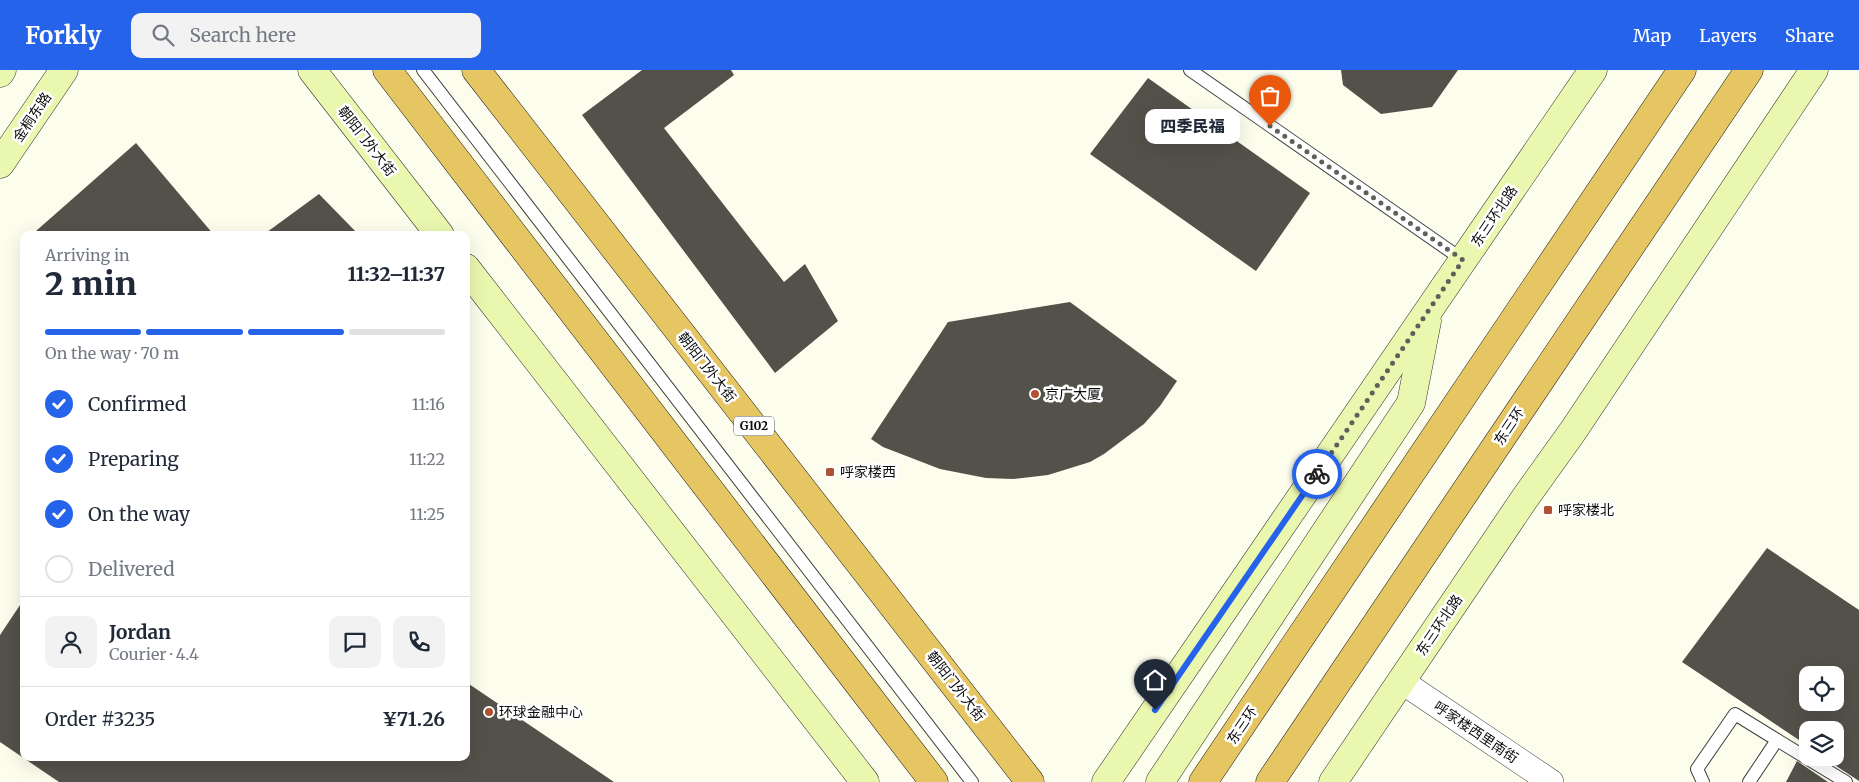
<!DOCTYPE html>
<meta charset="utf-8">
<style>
:root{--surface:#fff;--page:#f2f2f3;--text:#1f2937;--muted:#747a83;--line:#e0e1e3;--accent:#2563eb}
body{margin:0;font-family:Merriweather,"Noto Sans SC",serif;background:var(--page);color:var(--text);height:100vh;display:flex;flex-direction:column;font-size:19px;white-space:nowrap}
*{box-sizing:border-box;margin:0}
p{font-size:16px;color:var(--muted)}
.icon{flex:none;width:28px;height:28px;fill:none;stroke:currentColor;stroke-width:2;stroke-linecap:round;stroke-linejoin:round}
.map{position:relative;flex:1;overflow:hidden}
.sheet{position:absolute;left:20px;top:161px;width:450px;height:530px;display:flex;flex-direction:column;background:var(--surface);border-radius:10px;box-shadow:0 5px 20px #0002}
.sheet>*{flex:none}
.fabs{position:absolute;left:1799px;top:596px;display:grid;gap:10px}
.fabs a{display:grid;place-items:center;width:45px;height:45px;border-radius:10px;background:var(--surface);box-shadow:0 5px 20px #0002;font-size:25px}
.pin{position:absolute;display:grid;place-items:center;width:42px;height:42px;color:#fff;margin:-51px -21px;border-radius:50% 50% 50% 0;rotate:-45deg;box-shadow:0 0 5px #0007}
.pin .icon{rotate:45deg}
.courier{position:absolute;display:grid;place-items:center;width:50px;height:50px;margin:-25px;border:4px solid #2563eb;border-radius:50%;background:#fff;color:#222;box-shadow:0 1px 6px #0007}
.bubble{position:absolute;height:35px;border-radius:10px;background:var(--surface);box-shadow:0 5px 20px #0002;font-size:16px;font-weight:800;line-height:35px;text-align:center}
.head em{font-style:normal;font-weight:800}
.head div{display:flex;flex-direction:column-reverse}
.head{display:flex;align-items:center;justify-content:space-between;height:85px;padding:0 25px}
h1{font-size:32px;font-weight:800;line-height:38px}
.bar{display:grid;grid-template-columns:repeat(4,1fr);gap:8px 5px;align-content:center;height:60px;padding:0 25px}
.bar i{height:6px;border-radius:4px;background:var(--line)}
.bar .active{background:var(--accent)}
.bar p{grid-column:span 4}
.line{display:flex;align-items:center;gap:12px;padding:0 25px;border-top:1px solid var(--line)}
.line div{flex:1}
.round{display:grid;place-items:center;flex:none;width:52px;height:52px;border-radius:10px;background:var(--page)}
ol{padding:0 25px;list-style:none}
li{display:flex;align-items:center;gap:15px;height:55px}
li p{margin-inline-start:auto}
li .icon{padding:5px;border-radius:50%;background:var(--accent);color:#fff;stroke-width:4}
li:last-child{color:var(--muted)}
li i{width:28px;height:28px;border:2px solid var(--line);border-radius:50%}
header{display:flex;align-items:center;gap:30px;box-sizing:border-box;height:70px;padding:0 25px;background:var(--accent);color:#fff}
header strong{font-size:24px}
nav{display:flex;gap:28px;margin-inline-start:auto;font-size:18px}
.search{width:350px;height:45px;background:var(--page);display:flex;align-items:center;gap:12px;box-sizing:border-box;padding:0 18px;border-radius:10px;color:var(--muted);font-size:19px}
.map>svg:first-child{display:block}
.building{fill:#54514a;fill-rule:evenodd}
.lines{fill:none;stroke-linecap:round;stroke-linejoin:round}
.lane-casing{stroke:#3f3f3f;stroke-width:14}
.street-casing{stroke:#3f3f3f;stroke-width:26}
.secondary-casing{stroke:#2e2e2e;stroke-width:29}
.highway-casing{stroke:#1d1d1d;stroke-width:29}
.lane{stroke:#fff;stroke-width:12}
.street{stroke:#fff;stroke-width:25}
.secondary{stroke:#eaf7af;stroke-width:28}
.highway{stroke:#e6c663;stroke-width:28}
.done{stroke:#60605b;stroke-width:5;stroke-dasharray:0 9}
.route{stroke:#2563eb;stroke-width:6}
.poi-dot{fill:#af5132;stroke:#fff;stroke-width:2}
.labels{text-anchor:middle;stroke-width:5;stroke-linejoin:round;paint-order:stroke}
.shield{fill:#fff;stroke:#555;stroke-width:1}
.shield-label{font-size:12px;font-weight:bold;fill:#0c0c0c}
.street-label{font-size:14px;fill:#0c0c0c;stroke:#fff}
.poi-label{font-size:14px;fill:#0c0c0c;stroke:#fff;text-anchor:start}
</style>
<header>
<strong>Forkly</strong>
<div class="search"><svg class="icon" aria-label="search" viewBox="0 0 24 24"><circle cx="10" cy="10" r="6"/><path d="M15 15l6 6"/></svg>Search here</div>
<nav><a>Map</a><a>Layers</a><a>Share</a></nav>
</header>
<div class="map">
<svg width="1859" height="712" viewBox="0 0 1859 712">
<rect width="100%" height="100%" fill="#fcfded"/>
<g class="building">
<path d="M642 0H731L734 5 664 58 784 212 805 194 838 251 775 303 582 45Z"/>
<path d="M1341 0H1458L1432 37 1381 44 1343 15Z"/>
<path d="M1148 8 1310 123 1256 201 1090 84Z"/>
<path d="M136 73 214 165H40L36 161Z"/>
<path d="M319 124 359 165H263Z"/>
<path d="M1070 232 1177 311 1160 336 1144 354 1104 384 1090 392 1048 405 1013 409 986 408 940 399 883 377 871 369 948 252Z"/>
<path d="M1767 478 1859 540V711L1824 688H1835V660H1808V676L1682 592ZM1808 605H1835V632H1808Z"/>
<path d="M24 529V688H466V612L614 712H59L0 672V565Z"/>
<path d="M1797 691 1828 712H1786Z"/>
</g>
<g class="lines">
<defs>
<g id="lane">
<path d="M423 0 972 712"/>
<path d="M1190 0 1463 190"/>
<path d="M1777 670 1846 712"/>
<path d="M1703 712 1697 699 1735 644 1777 670 1749 712"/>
</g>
<path id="street" d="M1401 611 1551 712"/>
<g id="secondary">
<path d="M312 0 440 165"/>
<path d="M0 3 2 0"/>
<path d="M0 94 64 0"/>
<path d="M466 198 865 712"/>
<path d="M1106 712 1593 0"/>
<path d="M1160 712 1411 333 1427 251"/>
<path d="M1333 712 1525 428 1573 361 1814 0"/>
</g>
<g id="highway">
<path d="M387 0 934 712"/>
<path d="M476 0 1030 712"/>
<path d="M1203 712 1682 0"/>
<path d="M1270 712 1749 0"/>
</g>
</defs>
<use href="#lane" class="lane-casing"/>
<use href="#street" class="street-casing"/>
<use href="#secondary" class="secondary-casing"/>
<use href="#highway" class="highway-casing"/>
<use href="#lane" class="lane"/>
<use href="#street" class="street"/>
<use href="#secondary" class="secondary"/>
<use href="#highway" class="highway"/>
</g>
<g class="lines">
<path class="done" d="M1270 56 1463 190 1317 404"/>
<path class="route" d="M1155 640 1317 404"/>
</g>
<g class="poi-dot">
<circle cx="1035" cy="324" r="5"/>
<rect x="825" y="397" width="10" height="10" rx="2.5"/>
<rect x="1543" y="435" width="10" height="10" rx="2.5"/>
<circle cx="489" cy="642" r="5"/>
</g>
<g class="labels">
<rect class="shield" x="734" y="346.5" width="40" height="19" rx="4"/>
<g class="shield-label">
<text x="754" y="360">G102</text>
</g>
<g class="street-label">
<text transform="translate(32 47) rotate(-56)" y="5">金桐东路</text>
<text transform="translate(367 71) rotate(52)" y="5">朝阳门外大街</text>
<text transform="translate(1494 146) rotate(-56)" y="5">东三环北路</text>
<text transform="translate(707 297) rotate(52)" y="5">朝阳门外大街</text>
<text transform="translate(1509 356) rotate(-56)" y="5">东三环</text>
<text transform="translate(1439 555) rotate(-56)" y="5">东三环北路</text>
<text transform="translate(956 616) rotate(52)" y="5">朝阳门外大街</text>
<text transform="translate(1242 655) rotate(-56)" y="5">东三环</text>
<text transform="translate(1476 662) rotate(34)" y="5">呼家楼西里南街</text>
</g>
<g class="poi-label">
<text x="1045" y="329">京广大厦</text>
<text x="840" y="407">呼家楼西</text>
<text x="1558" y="445">呼家楼北</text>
<text x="499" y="647">环球金融中心</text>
</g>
</g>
</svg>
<div class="fabs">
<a><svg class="icon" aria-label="locate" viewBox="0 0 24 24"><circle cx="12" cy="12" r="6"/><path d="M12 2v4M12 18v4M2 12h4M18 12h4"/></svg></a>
<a><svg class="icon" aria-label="layers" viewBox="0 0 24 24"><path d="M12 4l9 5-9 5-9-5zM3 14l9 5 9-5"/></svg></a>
</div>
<div class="pin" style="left:1270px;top:56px;background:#ea580c"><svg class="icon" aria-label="bag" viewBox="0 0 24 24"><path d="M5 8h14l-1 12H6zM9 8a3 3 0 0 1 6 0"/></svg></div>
<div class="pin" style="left:1155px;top:640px;background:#1f2937"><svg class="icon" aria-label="home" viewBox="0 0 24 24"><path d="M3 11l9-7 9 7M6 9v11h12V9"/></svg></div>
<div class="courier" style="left:1317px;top:404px"><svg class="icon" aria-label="bike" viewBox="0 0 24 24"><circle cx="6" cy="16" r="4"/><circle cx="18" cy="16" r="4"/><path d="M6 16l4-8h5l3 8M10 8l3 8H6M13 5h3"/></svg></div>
<div class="bubble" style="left:1145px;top:39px;width:95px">四季民福</div>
<section class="sheet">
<div class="head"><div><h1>2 min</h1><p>Arriving in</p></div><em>11:32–11:37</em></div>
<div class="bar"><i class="active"></i><i class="active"></i><i class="active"></i><i></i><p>On the way · 70 m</p></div>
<ol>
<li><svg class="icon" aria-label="check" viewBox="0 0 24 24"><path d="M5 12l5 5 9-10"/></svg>Confirmed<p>11:16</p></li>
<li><svg class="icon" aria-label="check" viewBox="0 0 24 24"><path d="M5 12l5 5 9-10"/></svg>Preparing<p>11:22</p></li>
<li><svg class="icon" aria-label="check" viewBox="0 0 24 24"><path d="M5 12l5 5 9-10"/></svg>On the way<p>11:25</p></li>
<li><i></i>Delivered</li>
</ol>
<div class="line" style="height:90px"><a class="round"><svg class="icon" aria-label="person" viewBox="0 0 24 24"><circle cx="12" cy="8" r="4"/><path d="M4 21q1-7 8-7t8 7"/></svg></a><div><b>Jordan</b><p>Courier · 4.4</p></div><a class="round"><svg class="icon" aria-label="chat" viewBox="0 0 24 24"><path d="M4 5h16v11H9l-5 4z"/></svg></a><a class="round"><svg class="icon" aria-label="phone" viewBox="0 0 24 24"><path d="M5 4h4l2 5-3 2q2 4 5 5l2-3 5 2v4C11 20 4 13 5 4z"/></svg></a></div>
<div class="line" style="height:65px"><div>Order #3235</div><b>¥71.26</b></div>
</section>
</div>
